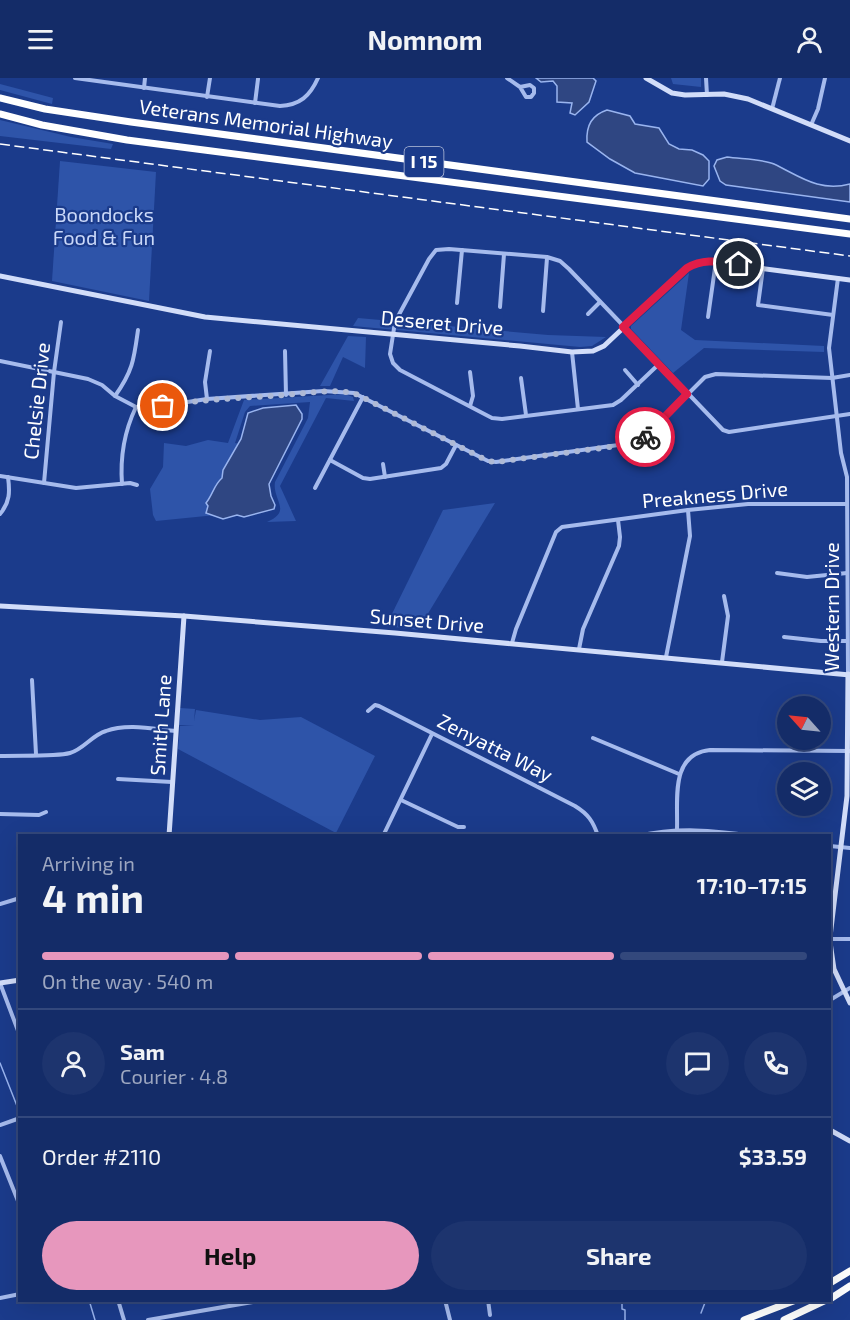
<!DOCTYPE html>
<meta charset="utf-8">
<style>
:root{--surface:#142c68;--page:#1d346e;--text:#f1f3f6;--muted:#9da7c0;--line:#33487c;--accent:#e797bd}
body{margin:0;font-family:"Exo 2",sans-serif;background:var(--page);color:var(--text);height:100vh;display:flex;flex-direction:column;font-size:22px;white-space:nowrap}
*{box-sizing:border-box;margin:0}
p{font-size:20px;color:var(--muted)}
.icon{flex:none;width:33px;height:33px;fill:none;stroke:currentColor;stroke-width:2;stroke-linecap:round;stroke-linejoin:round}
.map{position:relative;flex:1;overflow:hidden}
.panel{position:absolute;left:18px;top:756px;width:813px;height:468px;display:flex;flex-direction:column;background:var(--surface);border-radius:0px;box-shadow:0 6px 24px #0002,0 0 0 2px var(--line)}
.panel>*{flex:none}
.needle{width:39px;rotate:297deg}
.fabs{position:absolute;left:777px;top:618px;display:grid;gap:12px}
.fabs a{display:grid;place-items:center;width:54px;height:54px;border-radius:50%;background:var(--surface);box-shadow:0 6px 24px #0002,0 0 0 2px var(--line);font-size:30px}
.pin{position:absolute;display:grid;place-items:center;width:51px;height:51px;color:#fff;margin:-26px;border:3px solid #fff;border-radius:50%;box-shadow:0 2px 6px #0007}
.courier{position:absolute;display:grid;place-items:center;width:60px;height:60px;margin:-30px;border:4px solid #e11d48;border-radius:50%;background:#fff;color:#222;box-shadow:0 2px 8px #0007}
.head em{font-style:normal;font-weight:700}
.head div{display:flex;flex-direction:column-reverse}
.head{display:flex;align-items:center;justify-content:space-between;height:102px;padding:0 24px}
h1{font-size:39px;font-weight:700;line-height:45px}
.bar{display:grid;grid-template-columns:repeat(4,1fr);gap:9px 6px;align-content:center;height:72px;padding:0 24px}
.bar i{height:8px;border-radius:4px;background:var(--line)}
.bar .active{background:var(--accent)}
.bar p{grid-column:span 4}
.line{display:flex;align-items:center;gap:15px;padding:0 24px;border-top:2px solid var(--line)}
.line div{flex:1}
.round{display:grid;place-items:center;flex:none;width:63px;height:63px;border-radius:32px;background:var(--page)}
.primary-button{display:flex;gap:12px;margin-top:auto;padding:12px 24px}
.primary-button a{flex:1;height:69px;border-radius:36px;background:var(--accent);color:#111;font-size:24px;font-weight:700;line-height:69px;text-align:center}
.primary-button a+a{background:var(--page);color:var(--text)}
header{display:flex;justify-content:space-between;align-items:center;height:78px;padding:0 24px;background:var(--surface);font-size:27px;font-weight:700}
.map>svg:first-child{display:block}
.green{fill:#2e54a9}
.water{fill:#2f4682;stroke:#99b4ef;stroke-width:1.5}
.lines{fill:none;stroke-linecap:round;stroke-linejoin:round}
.stream{stroke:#99b4ef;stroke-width:1.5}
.street{stroke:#a6bbed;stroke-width:4}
.secondary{stroke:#d2ddf9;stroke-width:5}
.highway{stroke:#fff;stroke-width:7}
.rail{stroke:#fff;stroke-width:1.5;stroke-dasharray:10 4.5;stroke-linecap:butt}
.done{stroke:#afbad6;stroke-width:6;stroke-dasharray:0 10.8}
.route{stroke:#e11d48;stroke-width:8}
.labels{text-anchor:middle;stroke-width:4.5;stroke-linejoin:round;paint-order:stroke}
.shield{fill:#1b3b8b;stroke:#bbc4dc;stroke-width:1.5}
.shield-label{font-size:18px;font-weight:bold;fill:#fff}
.street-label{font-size:20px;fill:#fff;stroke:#1b3b8b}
.park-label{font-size:20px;fill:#cbd9f9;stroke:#1b3b8b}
</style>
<header><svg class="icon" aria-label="menu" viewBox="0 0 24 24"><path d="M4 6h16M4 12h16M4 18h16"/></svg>Nomnom<svg class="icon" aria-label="person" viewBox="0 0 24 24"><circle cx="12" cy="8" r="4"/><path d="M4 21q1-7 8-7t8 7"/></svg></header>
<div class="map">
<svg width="850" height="1242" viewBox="0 0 850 1242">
<rect width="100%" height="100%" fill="#1b3b8b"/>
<g class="green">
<path d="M671 0H701V9L673 6Z"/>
<path d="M0 6 53 20 52 26 0 12Z"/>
<path d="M0 42 71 59 113 66 111 71 0 58Z"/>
<path d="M60 83 156 94 149 223 52 203Z"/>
<path d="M689 195 681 252 695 262 824 268V274L704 270 673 295 631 251V248Z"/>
<path d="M358 240 548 257 606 259 592 268 580 269 353 248Z"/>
<path d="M348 258 366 259 365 290 343 279 330 308H320Z"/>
<path d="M345 316 353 319 354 323 326 320 280 408 296 443 267 444C293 433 272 422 275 404L308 340 310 324 250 328 245 334 235 365 239 366 223 391 222 400C214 407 213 416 206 424L216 437 156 443 153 437 150 411 163 389 164 365 186 368 208 362 228 365 244 322Z"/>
<path d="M495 425 418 552 386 548 443 432Z"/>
<path d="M180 630 195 631 194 643 196 632 260 642 301 639 375 678 336 755 178 671 180 648H194L179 647Z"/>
</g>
<g class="water">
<path d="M536 0H593L596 3 589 24 575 37 570 35 572 25 557 24V8L553 3 541 4Z"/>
<path d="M607 32 630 38 635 46 659 50 669 66 679 71 692 72 703 77 709 83V101L703 108 635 95 610 81 587 64C586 47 592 37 607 32Z"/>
<path d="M727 79C740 81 763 81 774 86 801 99 819 114 850 106V124L726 107 720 103 714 88 717 82Z"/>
<path d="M296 327 302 336V341L269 406 271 418 275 427 274 431 244 439 237 437 223 441 206 435 208 428 206 425C213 416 214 407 222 400L223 392 241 361 248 335 263 330Z"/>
</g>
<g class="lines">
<g class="stream">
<path d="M0 985 19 1033"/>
<path d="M89 1222 95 1242"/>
<path d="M622 1222V1231L625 1232V1242"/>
<path d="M701 1235 706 1222"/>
</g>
<g class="street">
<path d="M75 0 280 28C300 27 310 18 318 0"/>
<path d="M507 0 520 9 526 19H531L534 15V10L530 7 520 9"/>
<path d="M706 0 707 17"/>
<path d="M144 10 145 0"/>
<path d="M207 19 210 0"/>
<path d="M255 25 258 1"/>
<path d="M772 31 780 0"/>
<path d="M811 47 818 31 825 0"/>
<path d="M763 190 758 227 833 237"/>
<path d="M838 200 829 270 841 375 847 399 848 596"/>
<path d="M457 225 462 172"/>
<path d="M500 229 504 176"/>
<path d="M543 233 547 180"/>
<path d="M588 236 600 224"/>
<path d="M708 239 716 183"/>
<path d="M285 273 286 317"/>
<path d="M572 274 578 331"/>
<path d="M0 283 88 301 102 307 115 318 136 329 149 330 207 321 323 313 354 315 488 383 496 384 640 364 705 299 716 296 832 300 850 297"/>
<path d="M659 286 621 322 613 327 502 341 492 340 400 292 393 285 390 276 395 244 429 181 436 172 449 171 547 179 560 183 569 191 723 352 729 354 850 336"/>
<path d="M625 292 638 307"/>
<path d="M521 300 526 337"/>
<path d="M115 318C133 293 134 281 138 252"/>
<path d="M207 321 205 304 210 273"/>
<path d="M470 328 473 318 470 294"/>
<path d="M652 352 668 368"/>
<path d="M330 382 363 400 370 401 441 390 446 386 456 367"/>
<path d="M383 386 385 399"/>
<path d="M0 398 76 410 130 405 137 407"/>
<path d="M44 405 54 294 61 244"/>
<path d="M122 406C120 379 124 354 136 329"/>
<path d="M315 410 363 319"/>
<path d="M0 436C10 424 10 414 8 399"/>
<path d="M777 495 807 499 847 495"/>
<path d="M784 559 821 563H847"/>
<path d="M512 565 516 551 556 454 562 449 688 432 748 426H846"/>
<path d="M579 571 583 551 619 468 620 459 618 442"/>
<path d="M666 579 690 458 688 432"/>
<path d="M722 584 728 538 724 518"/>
<path d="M32 602 36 676"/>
<path d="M368 633 375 627 379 628 575 728C588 736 593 743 598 758"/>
<path d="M593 660 679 696"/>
<path d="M0 678C18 677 55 679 70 675 84 671 92 657 106 653 127 645 154 651 176 653"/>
<path d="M118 701 172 704"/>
<path d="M401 722 458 749H464"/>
<path d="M0 736 39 737 46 734"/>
<path d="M677 751C678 721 670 676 710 672L850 673"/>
<path d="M383 758 432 656"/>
<path d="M638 758C677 749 713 752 753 758"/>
<path d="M830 768 850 770"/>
<path d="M0 826 20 820"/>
<path d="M830 861H850"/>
<path d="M0 905 20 958"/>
<path d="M830 922 850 910"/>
<path d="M0 1047 20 1040"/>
<path d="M0 1078 20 1128"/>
<path d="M0 1220 20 1216"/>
<path d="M118 1222 124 1242"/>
<path d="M445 1222 450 1242"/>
<path d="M488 1222 490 1237"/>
<path d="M148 1242 264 1222"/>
</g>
<g class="secondary">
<path d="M646 0 672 15 685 17 724 16 748 21 850 63"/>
<path d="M0 198 205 239 520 268 572 274 593 273 604 268 687 190 705 183 850 202"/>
<path d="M0 528 184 538 395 555 850 597"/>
<path d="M169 758 184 538"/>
<path d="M830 859 847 718 848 596"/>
<path d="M830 864 834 891 850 925"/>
<path d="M0 905 20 902"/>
<path d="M830 1052 850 1063"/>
</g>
<g class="highway">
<path d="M0 20 45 31 131 44 850 141"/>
<path d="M0 36 42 47 127 62 850 156"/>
<path d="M830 1205 850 1193"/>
<path d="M830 1221 850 1208"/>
<path d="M744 1242 796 1222"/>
<path d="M784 1242 826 1222"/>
</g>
<path class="rail" d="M0 66 850 178"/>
</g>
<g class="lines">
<path class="done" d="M163 328C203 321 244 320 284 317 308 315 331 311 354 315L488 383 496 384 632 366 640 364 645 359"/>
<path class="route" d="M645 359 687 316 623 249 687 190C705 180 720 184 739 186"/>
</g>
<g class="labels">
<rect class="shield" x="404.5" y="69" width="39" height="30" rx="4.5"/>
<g class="shield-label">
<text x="424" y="90">I 15</text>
</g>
<g class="street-label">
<text transform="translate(266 46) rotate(8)" y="7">Veterans Memorial Highway</text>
<text transform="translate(442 245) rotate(5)" y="7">Deseret Drive</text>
<text transform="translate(37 323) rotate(-84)" y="7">Chelsie Drive</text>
<text transform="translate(715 417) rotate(-5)" y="7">Preakness Drive</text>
<text transform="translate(832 529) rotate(-90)" y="7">Western Drive</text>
<text transform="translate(427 543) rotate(5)" y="7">Sunset Drive</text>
<text transform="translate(161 647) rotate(-86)" y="7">Smith Lane</text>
<text transform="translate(495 670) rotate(27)" y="7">Zenyatta Way</text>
</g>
<g class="park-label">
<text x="104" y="144">Boondocks<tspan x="104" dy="23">Food &amp; Fun</tspan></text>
</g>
</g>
</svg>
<div class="fabs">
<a><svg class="needle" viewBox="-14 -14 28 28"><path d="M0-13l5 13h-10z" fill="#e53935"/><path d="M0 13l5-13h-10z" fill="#9da7c0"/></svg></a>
<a><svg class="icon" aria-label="layers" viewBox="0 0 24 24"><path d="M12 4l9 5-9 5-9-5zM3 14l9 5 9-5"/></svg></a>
</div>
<div class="pin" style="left:163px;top:328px;background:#ea580c"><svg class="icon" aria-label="bag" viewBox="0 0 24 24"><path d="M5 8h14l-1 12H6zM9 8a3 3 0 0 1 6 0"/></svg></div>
<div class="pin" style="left:739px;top:186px;background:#1f2937"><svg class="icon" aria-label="home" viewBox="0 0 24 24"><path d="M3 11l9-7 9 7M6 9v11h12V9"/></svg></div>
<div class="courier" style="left:645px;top:359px"><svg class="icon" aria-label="bike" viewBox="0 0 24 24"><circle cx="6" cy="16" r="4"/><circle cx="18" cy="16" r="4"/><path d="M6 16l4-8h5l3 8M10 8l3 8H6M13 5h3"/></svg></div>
<section class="panel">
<div class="head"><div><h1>4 min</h1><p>Arriving in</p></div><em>17:10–17:15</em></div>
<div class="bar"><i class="active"></i><i class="active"></i><i class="active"></i><i></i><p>On the way · 540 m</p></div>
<div class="line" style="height:108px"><a class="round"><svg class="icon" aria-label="person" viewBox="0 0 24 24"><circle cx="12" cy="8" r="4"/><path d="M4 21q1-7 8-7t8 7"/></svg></a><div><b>Sam</b><p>Courier · 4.8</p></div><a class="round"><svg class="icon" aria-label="chat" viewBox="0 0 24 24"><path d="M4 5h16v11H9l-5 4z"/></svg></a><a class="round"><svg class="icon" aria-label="phone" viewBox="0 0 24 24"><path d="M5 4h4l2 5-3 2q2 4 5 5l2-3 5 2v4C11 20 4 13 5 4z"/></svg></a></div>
<div class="line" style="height:78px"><div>Order #2110</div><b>$33.59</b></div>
<div class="primary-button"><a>Help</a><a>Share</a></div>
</section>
</div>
